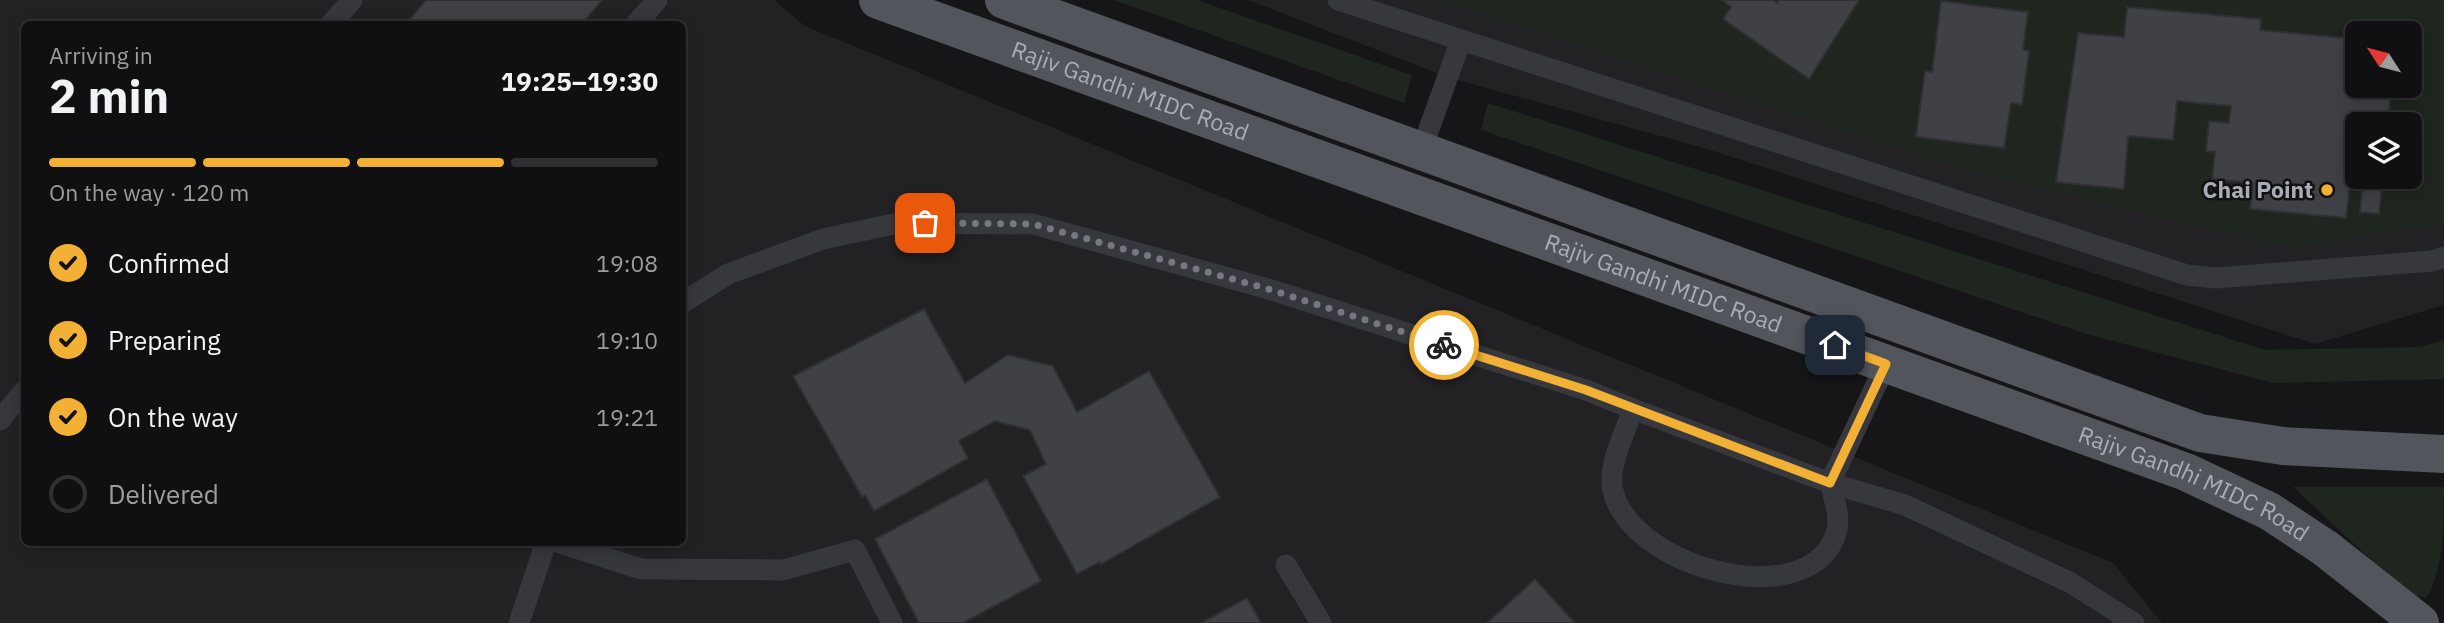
<!DOCTYPE html>
<meta charset="utf-8">
<style>
:root{--surface:#101012;--page:#1e1e20;--text:#f1f3f6;--muted:#9c9d9f;--line:#303032;--accent:#f2b134}
body{margin:0;font-family:"IBM Plex Sans",sans-serif;background:var(--page);color:var(--text);height:100vh;display:flex;flex-direction:column;font-size:26px;white-space:nowrap}
*{box-sizing:border-box;margin:0}
p{font-size:23px;color:var(--muted)}
.icon{flex:none;width:38px;height:38px;fill:none;stroke:currentColor;stroke-width:2;stroke-linecap:round;stroke-linejoin:round}
.map{position:relative;flex:1;overflow:hidden}
.side{position:absolute;left:21px;top:21px;width:665px;height:525px;display:flex;flex-direction:column;background:var(--surface);border-radius:10px;box-shadow:0 4px 18px #0003,0 0 0 2px var(--line)}
.side>*{flex:none}
.needle{width:46px;rotate:306deg}
.controls{position:absolute;left:2345px;top:21px;display:grid;gap:14px}
.controls a{display:grid;place-items:center;width:77px;height:77px;border-radius:10px;background:var(--surface);box-shadow:0 4px 18px #0003,0 0 0 2px var(--line);font-size:35px}
.pin{position:absolute;display:grid;place-items:center;width:60px;height:60px;color:#fff;margin:-30px;border-radius:14px;box-shadow:0 4px 10px #0006}
.courier{position:absolute;display:grid;place-items:center;width:70px;height:70px;margin:-35px;border:5px solid #f2b134;border-radius:50%;background:#fff;color:#222;box-shadow:0 2px 9px #0007}
.headline em{font-style:normal;font-weight:700}
.headline div{display:flex;flex-direction:column-reverse}
.headline{display:flex;align-items:center;justify-content:space-between;height:119px;padding:0 28px}
h1{font-size:46px;font-weight:700;line-height:52px}
.bar{display:grid;grid-template-columns:repeat(4,1fr);gap:10px 7px;align-content:center;height:84px;padding:0 28px}
.bar i{height:9px;border-radius:5px;background:var(--line)}
.bar .on{background:var(--accent)}
.bar p{grid-column:span 4}
ol{padding:0 28px;list-style:none}
li{display:flex;align-items:center;gap:21px;height:77px}
li p{margin-inline-start:auto}
li .icon{padding:7px;border-radius:50%;background:var(--accent);color:#111;stroke-width:4}
li:last-child{color:var(--muted)}
li i{width:38px;height:38px;border:4px solid var(--line);border-radius:50%}
.map>svg:first-child{display:block}
.built{fill:#222225;fill-rule:evenodd}
.green{fill:#1e261f;fill-rule:evenodd}
.building{fill:#404145;stroke:#303034;stroke-width:2}
.lines{fill:none;stroke-linecap:round;stroke-linejoin:round}
.service{stroke:#37383d;stroke-width:21}
.primary{stroke:#53555c;stroke-width:38}
.done{stroke:#757880;stroke-width:7;stroke-dasharray:0 12.6}
.route{stroke:#f2b134;stroke-width:9}
.poi-dot{fill:#f2b134;stroke:#111113;stroke-width:2.5}
.labels{text-anchor:middle;stroke-width:5;stroke-linejoin:round;paint-order:stroke}
.street-label{font-size:23px;fill:#a8adb8;stroke:#111113}
.poi-label{font-size:23px;font-weight:bold;fill:#a8adb8;stroke:#111113;text-anchor:end}
</style>
<div class="map">
<svg width="2444" height="623" viewBox="0 0 2444 623">
<rect width="100%" height="100%" fill="#161618"/>
<g class="built">
<path d="M0 0H774L805 26 2113 563 2162 623H0ZM24 24H682V542H24Z"/>
<path d="M1248 0H2444V305L2315 344 1707 149 1447 77ZM2357 33H2410V86H2357ZM2357 124H2410V177H2357Z"/>
</g>
<g class="green">
<path d="M1114 0H1197L1412 75 1404 103Z"/>
<path d="M1443 0H2444V223L2291 248 1965 171ZM2357 33H2410V86H2357ZM2357 124H2410V177H2357Z"/>
<path d="M1488 103 2265 350 2419 347 2444 340V379L2273 383 2090 335 1481 130Z"/>
<path d="M2293 487H2444C2444 520 2444 572 2426 598L2409 595Z"/>
</g>
<g class="building">
<path d="M426 0H602L582 24H406Z"/>
<path d="M1722 0H1773L1777 3 1779 0H1859L1809 79 1723 19 1731 7Z"/>
<path d="M1941 1 2028 12 2023 50 2029 51 2022 105 2011 103 2004 148 1916 137 1925 71 1932 72Z"/>
<path d="M2127 7 2261 19 2260 30 2357 39V86H2391L2388 124H2357V175L2351 174 2346 218 2250 209 2253 183 2212 179 2215 152 2206 151 2209 121 2229 123 2231 106 2177 101 2173 140 2128 136 2124 189 2056 182 2078 33 2124 37Z"/>
<path d="M2363 177H2383L2379 214 2360 212Z"/>
<path d="M924 309 965 383 1008 355 1053 366 1077 412 1149 371 1220 497 1101 564 1100 562 1077 574 1023 476 1046 464 1030 430 995 421 959 441 968 458 874 511 865 495 862 497 793 376Z"/>
<path d="M987 479 1041 581 963 623H919L875 539Z"/>
<path d="M1535 579 1575 623H1487Z"/>
<path d="M1247 598 1261 623H1201Z"/>
</g>
<g class="lines">
<g class="service">
<path d="M1338 0 2187 275 2216 278 2432 261 2444 257"/>
<path d="M331 24 352 0"/>
<path d="M636 24 657 0"/>
<path d="M1421 151 1461 40"/>
<path d="M682 303 728 274 823 239 898 223 1033 224 1265 288 1586 390 1633 409"/>
<path d="M1886 364 1830 483C1834 498 1840 515 1837 530 1815 616 1633 571 1613 491 1607 466 1625 433 1633 409L1830 483 1905 505 2071 583 2134 623"/>
<path d="M0 420 24 391"/>
<path d="M557 542 641 569 783 570 855 550 892 623"/>
<path d="M1286 565 1321 623"/>
<path d="M519 623 546 542"/>
</g>
<g class="primary">
<path id="s1" d="M878 0 2186 472 2269 511 2325 548 2420 623"/>
<path d="M1004 0 2200 433 2283 446 2444 454"/>
</g>
</g>
<g class="lines">
<path class="done" d="M925 223 1033 224 1265 288 1444 345"/>
<path class="route" d="M1444 345 1586 390 1830 483 1886 364 1835 345"/>
</g>
<circle class="poi-dot" cx="2327" cy="190" r="7"/>
<g class="labels">
<g class="street-label">
<text dy="8" stroke="none"><textPath href="#s1" startOffset="268">Rajiv Gandhi MIDC Road</textPath></text>
<text dy="8" stroke="none"><textPath href="#s1" startOffset="835">Rajiv Gandhi MIDC Road</textPath></text>
<text dy="8" stroke="none"><textPath href="#s1" startOffset="1402">Rajiv Gandhi MIDC Road</textPath></text>
</g>
<g class="poi-label">
<text x="2313" y="198">Chai Point</text>
</g>
</g>
</svg>
<div class="controls">
<a><svg class="needle" viewBox="-14 -14 28 28"><path d="M0-13l5 13h-10z" fill="#e53935"/><path d="M0 13l5-13h-10z" fill="#9c9d9f"/></svg></a>
<a><svg class="icon" aria-label="layers" viewBox="0 0 24 24"><path d="M12 4l9 5-9 5-9-5zM3 14l9 5 9-5"/></svg></a>
</div>
<div class="pin" style="left:925px;top:223px;background:#ea580c"><svg class="icon" aria-label="bag" viewBox="0 0 24 24"><path d="M5 8h14l-1 12H6zM9 8a3 3 0 0 1 6 0"/></svg></div>
<div class="pin" style="left:1835px;top:345px;background:#1f2937"><svg class="icon" aria-label="home" viewBox="0 0 24 24"><path d="M3 11l9-7 9 7M6 9v11h12V9"/></svg></div>
<div class="courier" style="left:1444px;top:345px"><svg class="icon" aria-label="bike" viewBox="0 0 24 24"><circle cx="6" cy="16" r="4"/><circle cx="18" cy="16" r="4"/><path d="M6 16l4-8h5l3 8M10 8l3 8H6M13 5h3"/></svg></div>
<section class="side">
<div class="headline"><div><h1>2 min</h1><p>Arriving in</p></div><em>19:25–19:30</em></div>
<div class="bar"><i class="on"></i><i class="on"></i><i class="on"></i><i></i><p>On the way · 120 m</p></div>
<ol>
<li><svg class="icon" aria-label="check" viewBox="0 0 24 24"><path d="M5 12l5 5 9-10"/></svg>Confirmed<p>19:08</p></li>
<li><svg class="icon" aria-label="check" viewBox="0 0 24 24"><path d="M5 12l5 5 9-10"/></svg>Preparing<p>19:10</p></li>
<li><svg class="icon" aria-label="check" viewBox="0 0 24 24"><path d="M5 12l5 5 9-10"/></svg>On the way<p>19:21</p></li>
<li><i></i>Delivered</li>
</ol>
</section>
</div>
